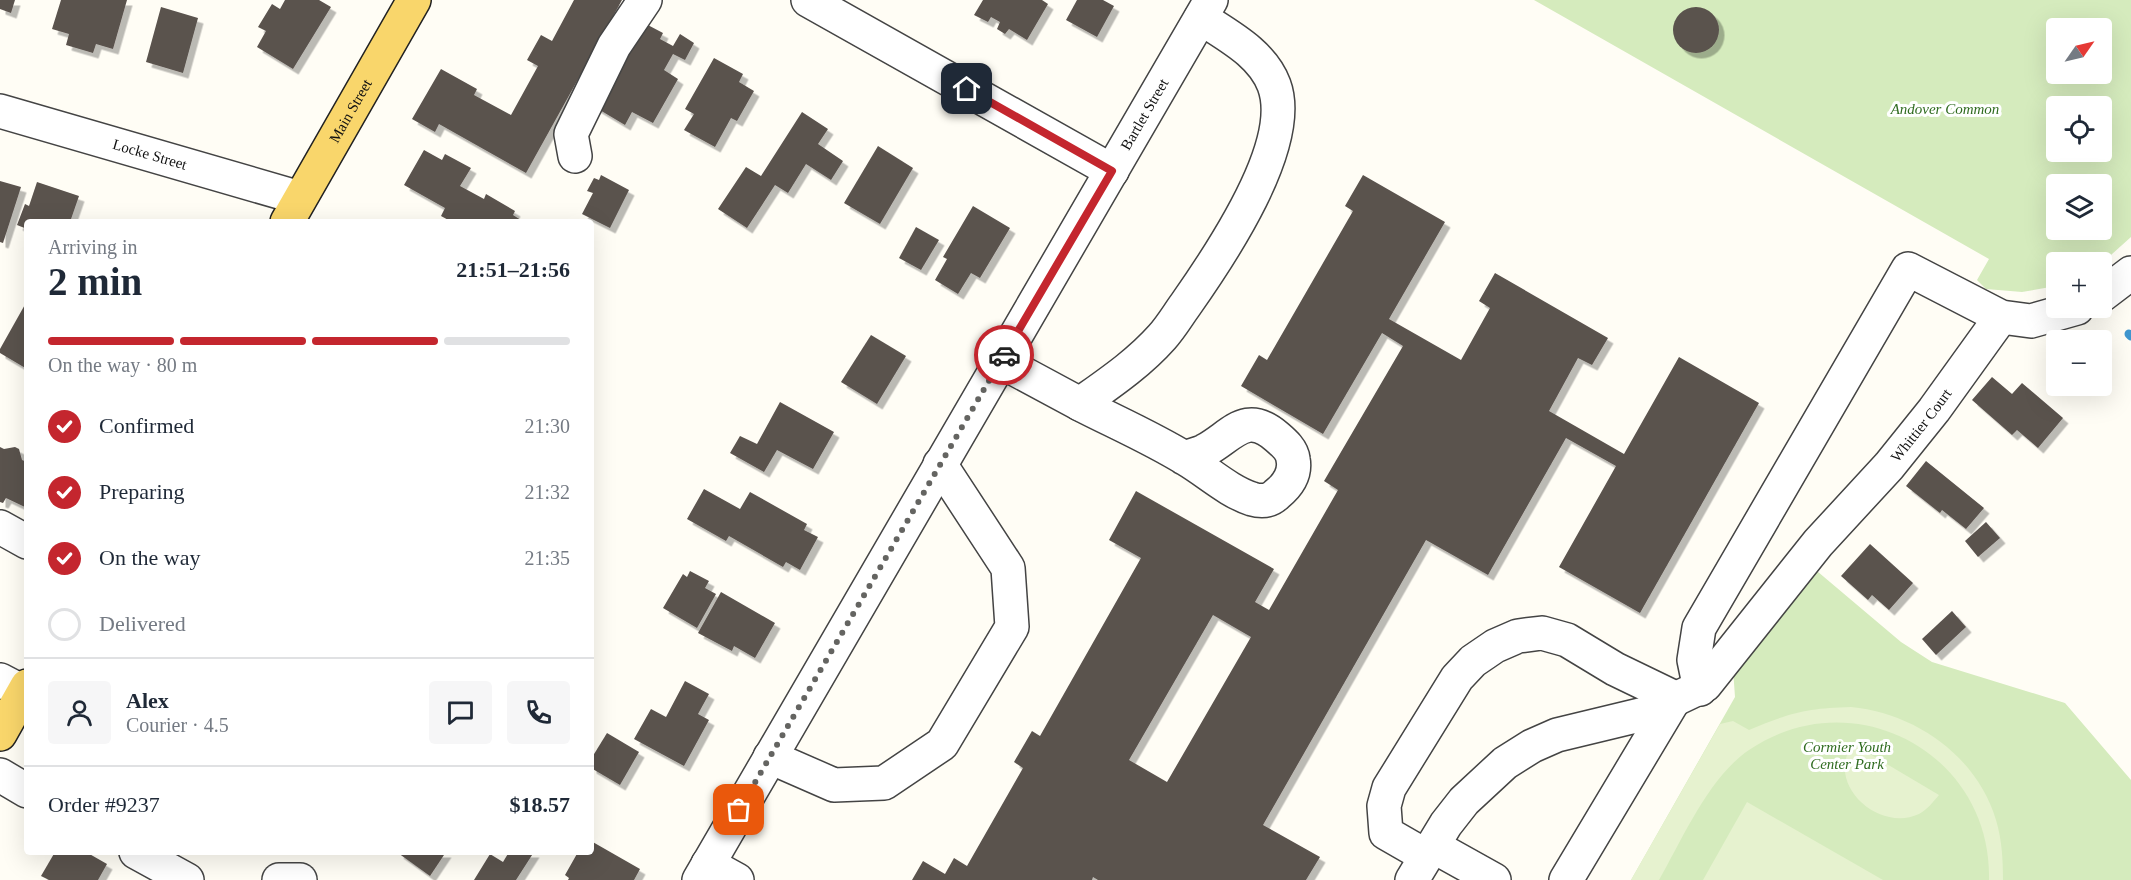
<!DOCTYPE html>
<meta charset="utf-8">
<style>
:root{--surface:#fff;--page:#f6f6f7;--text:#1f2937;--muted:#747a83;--line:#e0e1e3;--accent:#c4262e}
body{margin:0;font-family:"Times New Roman",serif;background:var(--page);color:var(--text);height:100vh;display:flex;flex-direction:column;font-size:22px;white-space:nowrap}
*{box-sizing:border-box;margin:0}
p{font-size:20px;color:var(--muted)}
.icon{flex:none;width:33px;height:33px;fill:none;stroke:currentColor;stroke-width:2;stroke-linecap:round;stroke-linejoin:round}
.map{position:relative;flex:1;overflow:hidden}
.drawer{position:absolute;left:24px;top:219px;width:570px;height:636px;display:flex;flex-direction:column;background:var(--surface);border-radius:6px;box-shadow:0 6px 24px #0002}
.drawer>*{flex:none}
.needle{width:39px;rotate:56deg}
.tools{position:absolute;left:2046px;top:18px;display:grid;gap:12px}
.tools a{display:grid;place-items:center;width:66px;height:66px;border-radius:6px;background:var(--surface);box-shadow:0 6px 24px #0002;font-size:30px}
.pin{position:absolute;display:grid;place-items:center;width:51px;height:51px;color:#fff;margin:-26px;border-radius:12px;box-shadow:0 3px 9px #0006}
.courier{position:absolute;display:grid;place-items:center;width:60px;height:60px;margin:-30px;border:4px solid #c4262e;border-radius:50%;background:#fff;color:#222;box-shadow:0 2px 8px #0007}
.headline em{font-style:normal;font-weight:800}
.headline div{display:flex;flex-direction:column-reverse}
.headline{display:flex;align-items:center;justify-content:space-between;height:102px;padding:0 24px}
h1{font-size:39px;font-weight:800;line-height:45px}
.bar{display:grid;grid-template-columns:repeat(4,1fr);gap:9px 6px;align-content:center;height:72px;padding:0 24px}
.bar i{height:8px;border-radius:4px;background:var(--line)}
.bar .on{background:var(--accent)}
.bar p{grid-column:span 4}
.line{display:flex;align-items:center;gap:15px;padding:0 24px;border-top:2px solid var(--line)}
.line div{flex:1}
.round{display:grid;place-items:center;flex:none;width:63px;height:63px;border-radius:6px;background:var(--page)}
ol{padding:0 24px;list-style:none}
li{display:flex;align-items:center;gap:18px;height:66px}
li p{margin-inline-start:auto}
li .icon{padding:6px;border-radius:50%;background:var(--accent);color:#fff;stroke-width:4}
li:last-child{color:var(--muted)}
li i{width:33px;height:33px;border:3px solid var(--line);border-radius:50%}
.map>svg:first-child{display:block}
.green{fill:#d5ebbd;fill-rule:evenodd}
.pitch{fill:#e6f2cf}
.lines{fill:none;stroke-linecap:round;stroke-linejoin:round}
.stream{stroke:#3f96cf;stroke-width:9}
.building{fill:#5a524d;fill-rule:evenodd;filter:url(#shadow)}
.minor-casing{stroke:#444;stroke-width:36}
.major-casing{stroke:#222;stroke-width:36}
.minor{stroke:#fff;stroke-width:33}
.major{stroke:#f9d66b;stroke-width:33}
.done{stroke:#646461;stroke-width:6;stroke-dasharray:0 10.8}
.route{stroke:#c4262e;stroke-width:8}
.labels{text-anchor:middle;stroke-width:6;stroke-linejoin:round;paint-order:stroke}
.park-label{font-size:15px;font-style:italic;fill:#2f6b1f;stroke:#fff}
.street-label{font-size:15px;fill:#111;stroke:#fff}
</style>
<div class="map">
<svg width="2131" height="880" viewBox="0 0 2131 880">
<defs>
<filter id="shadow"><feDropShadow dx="5.5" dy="5.5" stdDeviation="0" flood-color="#0004"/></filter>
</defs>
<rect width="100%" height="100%" fill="#fffdf5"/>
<g class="green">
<path d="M1534 0H2131V237L2102 263 2056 262V286L2022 292 1986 289 1977 280 1989 259ZM2056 28H2102V74H2056ZM2056 106H2102V152H2056ZM2056 184H2102V230H2056Z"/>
<path d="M1811 566 1901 642 1932 662 2065 703 2131 780V880H1631L1735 697 1733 669Z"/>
</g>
<g class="pitch">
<path d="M1851 707C1915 713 1977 756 1996 820 2002 840 2003 860 2003 880H1989C1992 753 1853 679 1749 750 1709 777 1683 838 1659 880H1631L1720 724 1733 721 1749 730C1789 713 1808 708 1851 707Z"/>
<path d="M1853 744 1939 795C1933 802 1927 810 1919 814 1878 833 1824 783 1853 744Z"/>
<path d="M1747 802 1883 880H1703Z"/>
</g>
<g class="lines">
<path class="stream" d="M2129 334 2131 336"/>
</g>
<g class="building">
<path d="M0 0H15L11 13 0 9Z"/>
<path d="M61 0H127L113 49 96 44 93 53 66 45 69 34 52 29Z"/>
<path d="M285 0H319L331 7 293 69 257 47 266 31 258 27 272 4 280 9Z"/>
<path d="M574 0H622L526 173 439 124 435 132 412 119 441 69 477 89 474 95 511 115 538 66 527 60 541 35 552 41Z"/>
<path d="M983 0H1042L1048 4 1027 40 1009 29 1005 34 997 29 1000 22 991 17 988 22 974 15Z"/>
<path d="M1077 0H1103L1114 6 1097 37 1066 20Z"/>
<path d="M161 7 198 18 183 73 146 62Z"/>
<circle cx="1696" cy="30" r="23"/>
<path d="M644 23 663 33 660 39 673 46 680 34 694 43 685 60 673 54 664 70 678 79 653 123 632 112 625 125 588 103Z"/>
<path d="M714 58 743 74 739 82 754 91 737 121 731 118 715 147 684 130 694 114 685 109Z"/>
<path d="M802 112 828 129 818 144 843 161 831 180 806 164 788 193 775 185 747 228 718 209 746 167 761 176Z"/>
<path d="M878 146 913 168 880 224 844 203Z"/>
<path d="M424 150 442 160 445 154 471 168 460 186 484 199 486 194 515 211 513 215 524 222H452L441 216 445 208 404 185Z"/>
<path d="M601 175 629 190 610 228 582 214 593 193 587 191 594 178 599 180Z"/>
<path d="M1363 175 1445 222 1389 319 1461 360 1490 308 1479 301 1495 273 1608 338 1592 365 1578 358 1549 411 1624 454 1679 357 1759 403 1640 613 1559 567 1616 466 1566 438 1488 575 1426 540 1263 825 1320 857 1306 880H1098L1093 877 1092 880H912L923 861 945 874 954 858 967 866 1023 768 1014 762 1032 731 1040 736 1141 558 1109 540 1136 491 1274 569 1255 602 1269 610 1338 490 1324 481 1403 346 1382 333 1323 434 1241 386 1259 355 1267 360 1353 211 1345 206ZM1213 615 1251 637 1167 782 1129 760Z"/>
<path d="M0 181 21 187 3 243 0 242Z"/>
<path d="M37 182 79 196 70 222H27V229L17 225 25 204 29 206Z"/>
<path d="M973 206 1010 228 980 278 971 273 958 294 935 280 947 259 943 257Z"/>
<path d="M916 227 939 240 921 270 899 258Z"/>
<path d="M27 301V369L0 353V349Z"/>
<path d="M871 335 906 356 877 404 841 382Z"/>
<path d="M1992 377 2012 394 2022 383 2063 418 2038 448 2017 430 2012 435 1972 400Z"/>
<path d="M780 402 834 432 813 469 777 450 764 472 730 453 740 436 757 444Z"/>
<path d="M0 447 4 449 15 447 19 449 22 460 27 462V508L6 498 3 503 0 502Z"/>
<path d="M1926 461 1984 508 1966 529 1942 510 1940 513 1906 486Z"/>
<path d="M704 489 740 509 750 492 807 524 804 530 818 537 800 570 786 562 783 567 729 536 726 541 687 519Z"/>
<path d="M1986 522 2000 538 1978 557 1965 541Z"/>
<path d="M1870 544 1913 583 1889 610 1872 595 1868 600 1841 576Z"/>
<path d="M690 571 709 581 705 588 716 594 697 628 663 608 683 574 687 577Z"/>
<path d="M721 592 775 623 755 658 734 646 732 651 698 633Z"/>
<path d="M1952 611 1966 627 1936 655 1922 639Z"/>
<path d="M685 681 709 694 698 714 709 720 684 766 634 739 651 709 666 717Z"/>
<path d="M607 733 639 752 620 785 591 768V759Z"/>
<path d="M591 841 640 869 634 880H568L569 878 565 875 578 852H591Z"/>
<path d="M55 852H86L107 864 98 880H49L41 876Z"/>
<path d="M399 852H446L430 876 398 853Z"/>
<path d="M509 852H534L516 880H474L490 854 503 862Z"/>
</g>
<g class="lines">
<defs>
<g id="minor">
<path d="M808 0 1112 171"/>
<path id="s1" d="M0 111 300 198"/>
<path d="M575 156 571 134 614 46 645 0"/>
<path d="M2102 295 2131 273"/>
<path d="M1000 361 1080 404C1108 384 1138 364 1162 337 1171 327 1178 315 1186 304 1219 257 1296 144 1274 85 1262 53 1228 36 1201 18"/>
<path d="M1080 404C1115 422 1152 438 1186 459 1208 472 1228 491 1252 499 1262 502 1270 501 1277 494 1288 485 1296 474 1293 459 1292 450 1284 443 1277 437 1246 410 1233 435 1206 450 1200 454 1191 455 1184 458"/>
<path d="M0 527 27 542"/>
<path d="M0 680 23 692"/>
<path d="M1700 689 1694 660 1699 628 1908 269 2001 317 2031 321 2077 308"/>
<path d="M770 757 834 785 884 783 942 744 1012 627 1008 568 940 464"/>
<path d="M0 775 27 791"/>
<path d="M1433 846 1494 880"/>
<path d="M136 852 187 880"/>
<path d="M1426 856 1386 833 1384 806 1389 788 1457 678 1473 661 1495 646 1518 636 1542 633 1567 640 1615 669 1675 698 1566 880"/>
<path d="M708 864 737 880"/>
<path d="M279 880H300"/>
<path id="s2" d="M699 880 1211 0"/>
<path id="s3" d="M1412 880 1446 824 1464 801 1505 763 1532 746 1557 735 1644 714 1705 685 1818 543 1889 466 1934 410 2001 317"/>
</g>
<g id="major">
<path id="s4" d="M287 222 414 0"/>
<path d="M0 734 27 686"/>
</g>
</defs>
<use href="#minor" class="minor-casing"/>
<use href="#major" class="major-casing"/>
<use href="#minor" class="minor"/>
<use href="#major" class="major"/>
</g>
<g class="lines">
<path class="done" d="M739 810 1004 355"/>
<path class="route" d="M967 89 1112 171 1004 355"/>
</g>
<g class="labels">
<g class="park-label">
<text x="1945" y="114">Andover Common</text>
<text x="1847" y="752">Cormier Youth<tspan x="1847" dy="17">Center Park</tspan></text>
</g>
<g class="street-label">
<text dy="5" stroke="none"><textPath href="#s4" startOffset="128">Main Street</textPath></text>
<text dy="5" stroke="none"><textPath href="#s2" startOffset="886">Bartlet Street</textPath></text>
<text dy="5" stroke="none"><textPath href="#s1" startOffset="156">Locke Street</textPath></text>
<text dy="5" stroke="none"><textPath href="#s3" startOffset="705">Whittier Court</textPath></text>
</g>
</g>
</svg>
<div class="tools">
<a><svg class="needle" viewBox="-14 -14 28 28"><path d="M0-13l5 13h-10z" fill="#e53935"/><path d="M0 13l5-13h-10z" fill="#747a83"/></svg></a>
<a><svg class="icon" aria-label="locate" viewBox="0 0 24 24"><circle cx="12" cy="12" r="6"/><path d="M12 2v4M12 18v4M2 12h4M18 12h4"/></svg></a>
<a><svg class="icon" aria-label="layers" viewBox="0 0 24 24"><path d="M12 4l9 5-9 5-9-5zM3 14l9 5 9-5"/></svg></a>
<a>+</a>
<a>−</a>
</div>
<div class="pin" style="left:739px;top:810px;background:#ea580c"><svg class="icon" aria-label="bag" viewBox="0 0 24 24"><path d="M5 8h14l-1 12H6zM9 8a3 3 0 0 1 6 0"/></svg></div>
<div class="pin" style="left:967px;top:89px;background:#1f2937"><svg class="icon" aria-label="home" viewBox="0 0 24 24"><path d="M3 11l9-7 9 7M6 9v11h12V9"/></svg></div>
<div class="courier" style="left:1004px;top:355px"><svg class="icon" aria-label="car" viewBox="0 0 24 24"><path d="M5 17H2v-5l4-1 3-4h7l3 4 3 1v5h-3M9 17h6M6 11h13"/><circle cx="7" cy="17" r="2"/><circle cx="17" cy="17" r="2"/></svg></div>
<section class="drawer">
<div class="headline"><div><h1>2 min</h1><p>Arriving in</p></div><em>21:51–21:56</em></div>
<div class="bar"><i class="on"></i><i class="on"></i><i class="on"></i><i></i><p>On the way · 80 m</p></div>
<ol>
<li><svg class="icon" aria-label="check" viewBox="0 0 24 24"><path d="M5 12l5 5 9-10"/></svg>Confirmed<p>21:30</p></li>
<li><svg class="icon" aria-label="check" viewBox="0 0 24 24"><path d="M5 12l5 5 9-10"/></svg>Preparing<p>21:32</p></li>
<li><svg class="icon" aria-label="check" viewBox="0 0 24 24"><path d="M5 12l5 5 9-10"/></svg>On the way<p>21:35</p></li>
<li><i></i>Delivered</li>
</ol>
<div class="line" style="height:108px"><a class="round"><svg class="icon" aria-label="person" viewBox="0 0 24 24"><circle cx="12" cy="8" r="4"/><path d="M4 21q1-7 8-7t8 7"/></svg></a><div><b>Alex</b><p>Courier · 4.5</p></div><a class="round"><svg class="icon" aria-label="chat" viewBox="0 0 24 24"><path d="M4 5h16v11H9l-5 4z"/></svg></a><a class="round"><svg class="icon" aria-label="phone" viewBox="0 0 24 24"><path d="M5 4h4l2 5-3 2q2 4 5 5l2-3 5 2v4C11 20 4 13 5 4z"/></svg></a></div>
<div class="line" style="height:78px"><div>Order #9237</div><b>$18.57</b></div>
</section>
</div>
